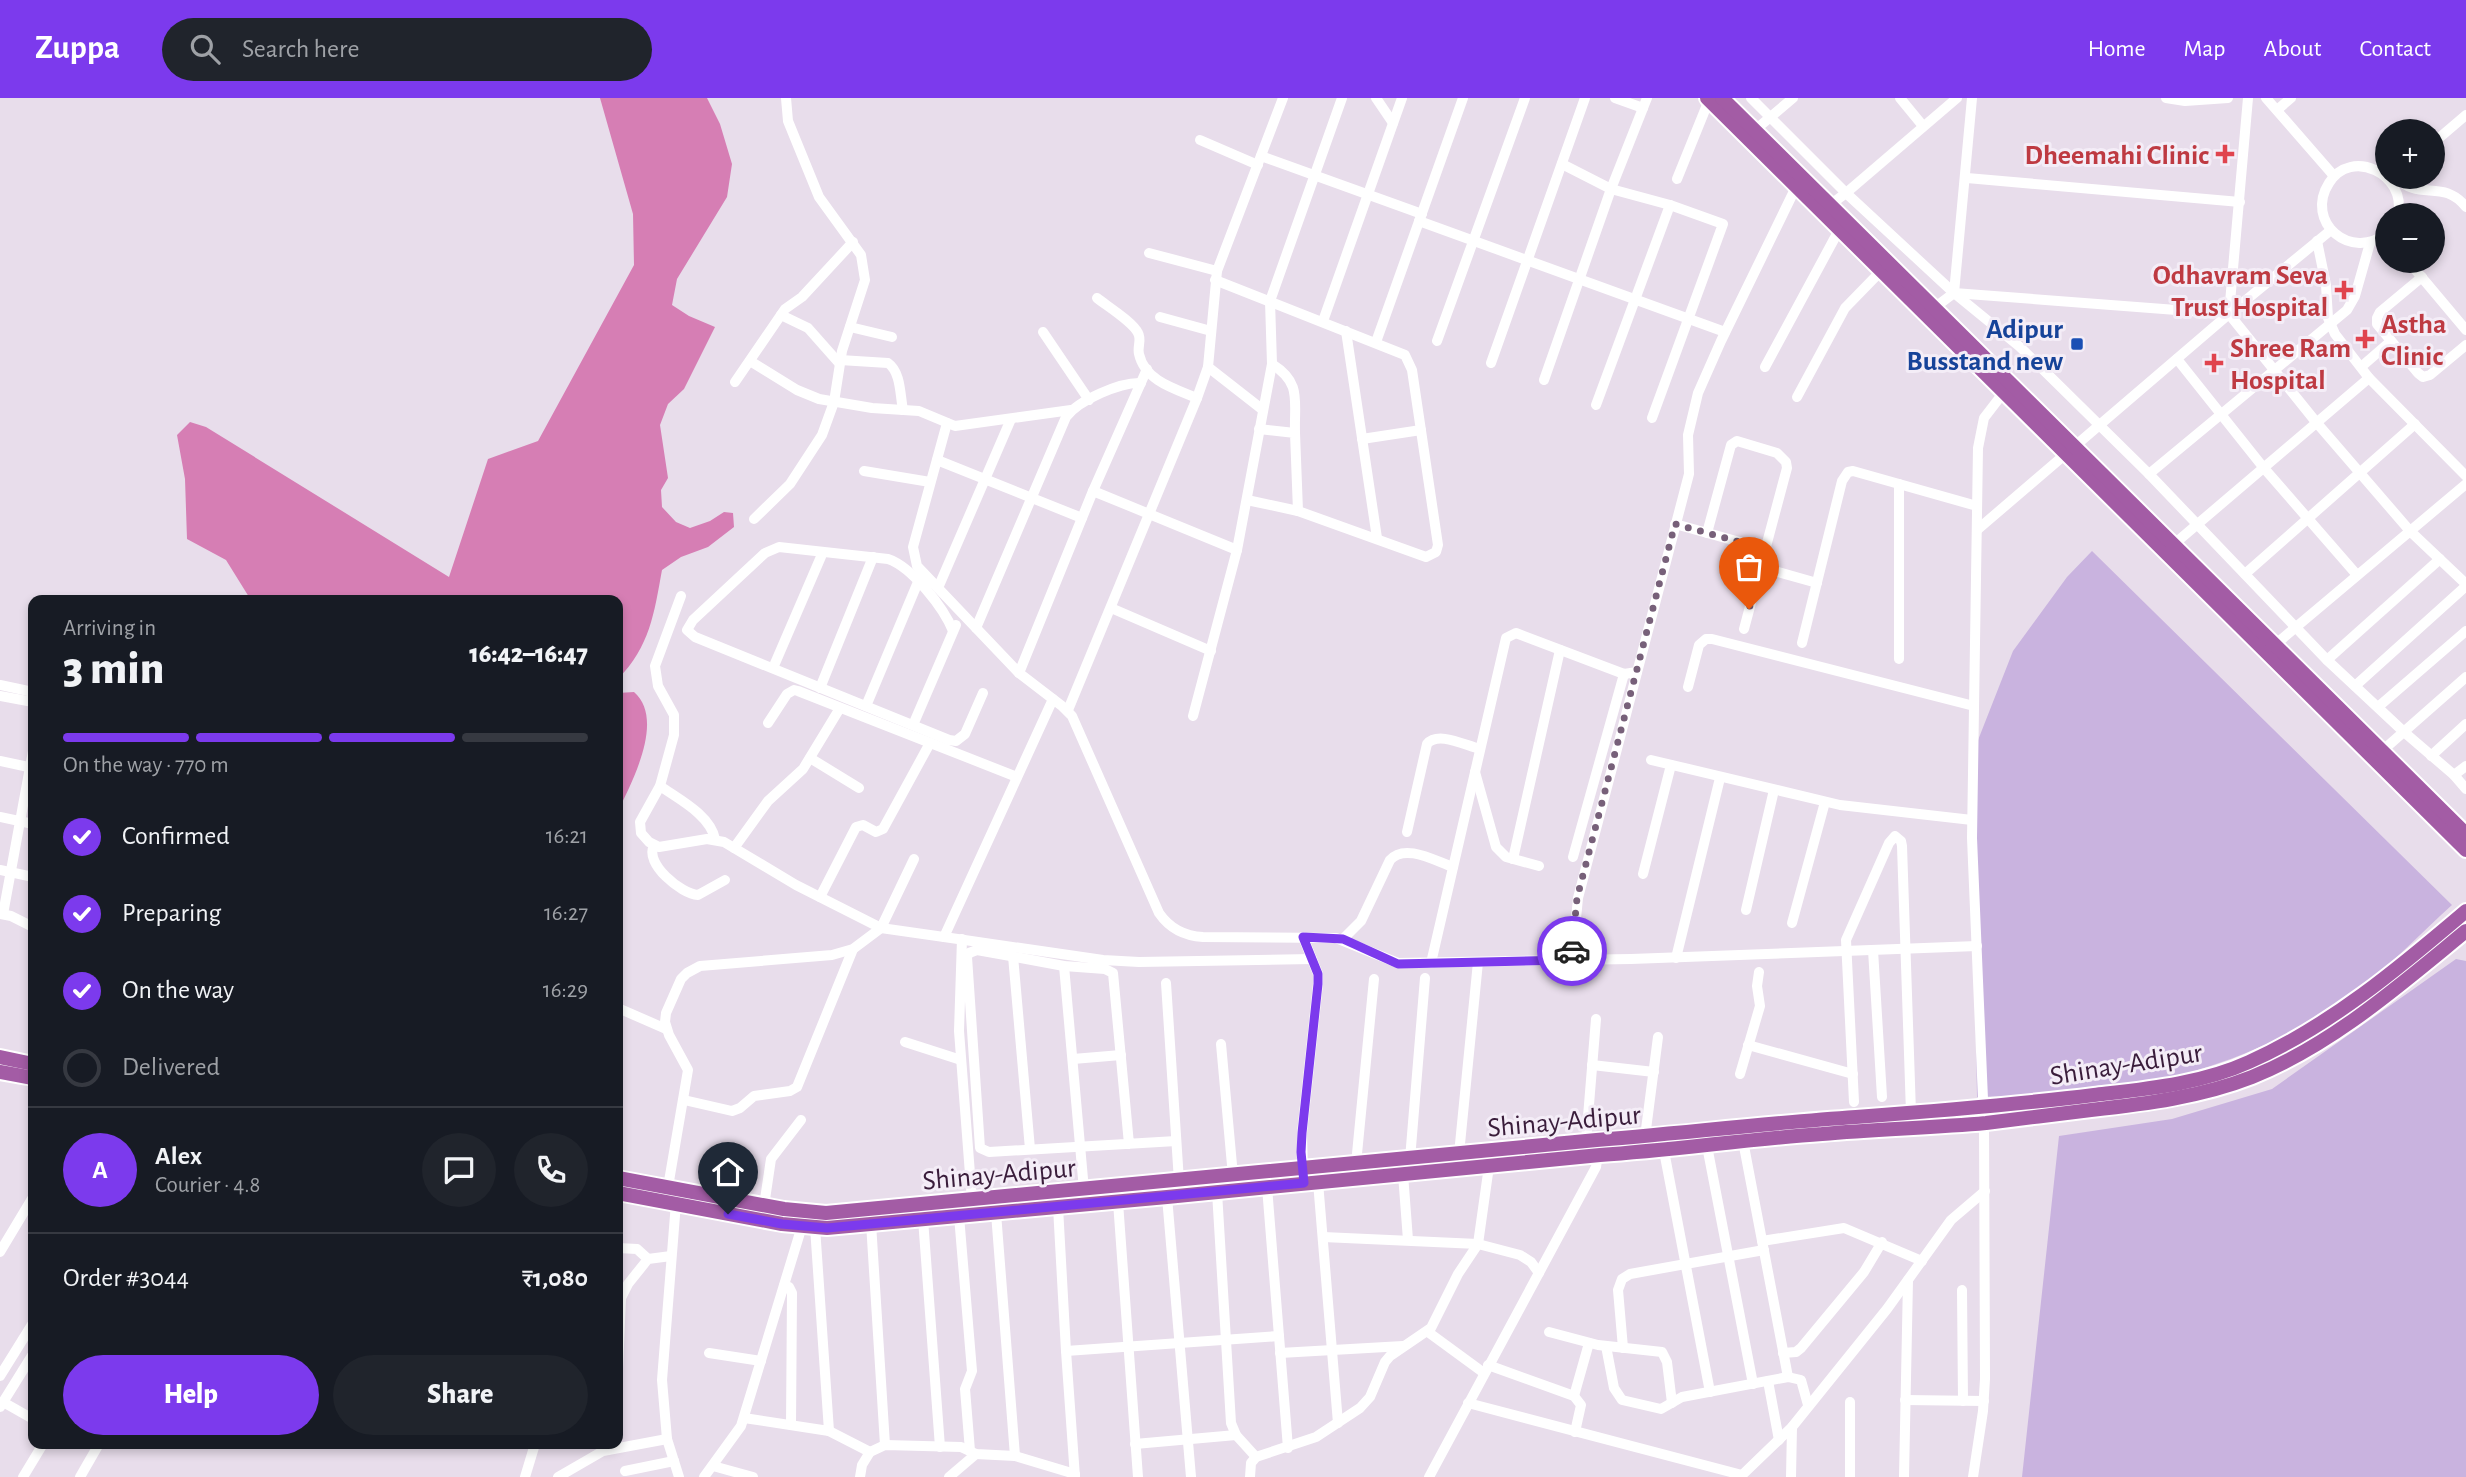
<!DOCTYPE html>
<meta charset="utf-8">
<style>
:root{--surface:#171b24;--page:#20242c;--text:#f1f3f6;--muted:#9ea1a6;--line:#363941;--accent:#7c3aed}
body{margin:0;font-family:"Alegreya Sans",sans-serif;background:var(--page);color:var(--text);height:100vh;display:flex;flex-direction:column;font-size:26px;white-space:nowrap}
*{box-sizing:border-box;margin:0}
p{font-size:23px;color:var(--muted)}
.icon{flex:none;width:38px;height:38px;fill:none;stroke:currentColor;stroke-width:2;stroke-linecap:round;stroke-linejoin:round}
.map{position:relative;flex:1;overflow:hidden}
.drawer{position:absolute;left:28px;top:497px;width:595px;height:854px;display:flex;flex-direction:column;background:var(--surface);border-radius:14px;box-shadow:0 4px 10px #0003}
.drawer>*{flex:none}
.buttons{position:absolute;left:2375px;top:21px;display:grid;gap:14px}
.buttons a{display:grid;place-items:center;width:70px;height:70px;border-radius:50%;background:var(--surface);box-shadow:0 4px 10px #0003;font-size:35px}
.pin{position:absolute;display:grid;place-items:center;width:60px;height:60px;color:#fff;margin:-72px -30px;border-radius:50% 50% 50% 0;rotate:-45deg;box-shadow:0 0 7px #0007}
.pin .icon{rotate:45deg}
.courier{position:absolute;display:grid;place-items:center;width:70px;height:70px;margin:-35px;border:5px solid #7c3aed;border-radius:50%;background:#fff;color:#222;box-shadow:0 2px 9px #0007}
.summary em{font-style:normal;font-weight:800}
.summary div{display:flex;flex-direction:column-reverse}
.summary{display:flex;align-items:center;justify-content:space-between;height:119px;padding:0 35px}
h1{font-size:46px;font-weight:800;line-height:52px}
.bar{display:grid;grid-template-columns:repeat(4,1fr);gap:10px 7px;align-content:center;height:84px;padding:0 35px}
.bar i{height:9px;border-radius:5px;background:var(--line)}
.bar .active{background:var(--accent)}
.bar p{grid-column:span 4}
.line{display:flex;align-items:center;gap:18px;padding:0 35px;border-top:2px solid var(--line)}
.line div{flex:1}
.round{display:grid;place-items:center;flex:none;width:74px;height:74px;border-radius:37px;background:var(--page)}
ol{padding:0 35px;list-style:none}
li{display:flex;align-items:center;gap:21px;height:77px}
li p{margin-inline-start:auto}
li .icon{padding:7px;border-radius:50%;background:var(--accent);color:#fff;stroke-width:4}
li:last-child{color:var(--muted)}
li i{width:38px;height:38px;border:4px solid var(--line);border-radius:50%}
.cta{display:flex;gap:14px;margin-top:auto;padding:14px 35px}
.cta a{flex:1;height:80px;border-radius:42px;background:var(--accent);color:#fff;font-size:28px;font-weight:800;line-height:80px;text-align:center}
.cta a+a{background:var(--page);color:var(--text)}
header{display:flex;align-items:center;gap:42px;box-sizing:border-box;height:98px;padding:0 35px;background:var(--accent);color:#fff}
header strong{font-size:33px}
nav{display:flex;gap:38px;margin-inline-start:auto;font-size:24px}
.search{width:490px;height:63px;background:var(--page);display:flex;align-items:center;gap:18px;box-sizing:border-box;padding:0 24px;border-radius:38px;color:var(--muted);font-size:26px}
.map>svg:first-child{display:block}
.green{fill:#c9b3df}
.water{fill:#d67eb4}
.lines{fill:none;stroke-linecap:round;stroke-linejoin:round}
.major-casing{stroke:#fff;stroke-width:18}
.minor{stroke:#fff;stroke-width:10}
.major{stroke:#a35ca5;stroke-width:14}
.done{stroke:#776079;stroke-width:7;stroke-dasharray:0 12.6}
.route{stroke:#7c3aed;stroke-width:9}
.health-dot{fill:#e0444e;stroke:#f4edf7;stroke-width:2.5}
.transit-dot{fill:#1a4fb4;stroke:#f4edf7;stroke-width:2.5}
.labels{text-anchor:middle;stroke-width:6;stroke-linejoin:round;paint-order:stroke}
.health-label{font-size:28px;font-weight:bold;fill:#be3a42;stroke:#f4edf7;text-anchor:end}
.transit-label{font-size:28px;font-weight:bold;fill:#164399;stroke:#f4edf7;text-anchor:end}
.street-label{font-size:28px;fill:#3a1d3b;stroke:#f4edf7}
</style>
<header>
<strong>Zuppa</strong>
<div class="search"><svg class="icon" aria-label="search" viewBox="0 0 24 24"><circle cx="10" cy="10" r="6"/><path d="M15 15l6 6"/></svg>Search here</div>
<nav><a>Home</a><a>Map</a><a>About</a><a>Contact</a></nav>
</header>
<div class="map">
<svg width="2466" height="1379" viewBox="0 0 2466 1379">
<rect width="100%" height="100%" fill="#e8ddeb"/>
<g class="green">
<path d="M2092 453 2452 807C2424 832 2398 860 2369 883 2290 946 2199 979 2100 994 2062 1000 2016 997 1977 999L1971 660 2013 553 2067 479Z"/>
<path d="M2456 861 2466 863V1379H2022L2059 1038 2172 1021 2272 991Z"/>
</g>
<g class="water">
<path d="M600 0H707L720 26 732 66 727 99 677 181 672 207 689 218 715 229 684 291 668 306 660 327 668 380 661 392 662 409 676 424 690 430 710 423 724 414 733 415 734 429 708 449 681 459 662 472C654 516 650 548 618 581V502H245L249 499 226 462 187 441 185 381 177 337 190 324 206 329 449 479 488 361 538 343 634 167 633 116Z"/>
<path d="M634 594C665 621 633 682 618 713V595Z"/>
</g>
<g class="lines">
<defs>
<g id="major">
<path d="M1707 0 2466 752"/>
<path d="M1722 0 2466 736"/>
<path d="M0 959 33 966"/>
<path d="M0 974 33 980"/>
<path d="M618 1080 784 1111 826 1115 1586 1043C1676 1036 1766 1025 1856 1019 1935 1013 2014 1007 2094 997 2145 991 2201 986 2249 964 2330 928 2399 870 2466 813"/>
<path d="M618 1095 782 1126 827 1130 1167 1099 1600 1057C1674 1052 1748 1041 1822 1036 1876 1031 1931 1030 1986 1025 2021 1021 2056 1016 2091 1012 2145 1006 2201 999 2252 979 2332 947 2400 887 2466 833"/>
</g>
</defs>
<use href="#major" class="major-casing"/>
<g class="minor">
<path d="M1376 0 1393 25"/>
<path d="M1615 0 1643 10"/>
<path d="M1751 0 1846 95 1954 195 2020 249 2149 376 2327 562 2404 634 2454 677 2466 691"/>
<path d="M1900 0 1923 28"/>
<path d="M2166 0 2185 3 2228 0"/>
<path d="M2248 0 2229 216 2316 324 2410 433 2466 486"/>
<path d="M2266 0 2334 78"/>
<path d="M2277 12 2291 0"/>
<path d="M1755 32 1793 0"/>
<path d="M1200 42 1258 67"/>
<path d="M2432 46 2466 17"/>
<path d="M1261 58 1422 116"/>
<path d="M1562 66 1611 91 1670 107 1723 126 1652 320"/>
<path d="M2396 79C2419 104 2443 80 2466 109"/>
<path d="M1967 80 2240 104"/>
<path d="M1677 81 1709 2"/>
<path d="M1830 107 1846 95 1957 0"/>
<path d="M1419 123 1725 234"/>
<path d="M2387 135C2351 164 2304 124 2329 85 2351 49 2407 76 2398 117"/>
<path d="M2317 143 2326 187 2328 220 2335 236 2369 280 2466 378"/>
<path d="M1149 155 1217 173"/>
<path d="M2408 163 2466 232"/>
<path d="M2422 179 2380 214 2377 220V226L2418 275 2423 279 2430 277 2466 247"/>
<path d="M1215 182 1405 257 1412 272 1438 447 1436 454 1426 459 1298 413 1295 335 1259 331"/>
<path d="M1954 195 1972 0"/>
<path d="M1097 200C1107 208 1133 224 1138 235 1142 242 1137 249 1139 256 1145 283 1175 291 1197 300"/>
<path d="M1934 210 1954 195 2229 216"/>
<path d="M781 217 808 230 839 265"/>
<path d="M1160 219 1211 233"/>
<path d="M1323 223 1402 0"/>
<path d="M850 229 892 239"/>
<path d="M1346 233 1377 440"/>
<path d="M1043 234 1089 302"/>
<path d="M1437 243 1525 0"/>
<path d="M1376 244 1463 0"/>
<path d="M2177 261 2263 369 2357 477"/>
<path d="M840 262 888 265C901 274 900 297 903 312"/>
<path d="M750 263 797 292 819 301 872 310 919 313 955 328 1071 312"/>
<path d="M1491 265 1585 0"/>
<path d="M1272 266C1302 285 1294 302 1295 335"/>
<path d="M1765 269 1839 132"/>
<path d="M2361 269 2391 243"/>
<path d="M1544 282 1611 91 1647 0"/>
<path d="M735 284 785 211 802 199 853 144"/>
<path d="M1797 299 1845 210 1881 173"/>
<path d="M1596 307 1670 107"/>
<path d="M1263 312 1208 269 1217 173 1283 0"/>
<path d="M947 325 913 449 917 468 1019 575 1062 608 1072 618 1159 815C1170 831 1184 838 1203 839L1336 840 1398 865 1631 861 1977 848"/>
<path d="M1362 341 1421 332"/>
<path d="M937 362 1082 420"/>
<path d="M864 373 930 384"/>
<path d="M2149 376 2347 212 2355 198 2370 145"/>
<path d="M1093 393 1237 452"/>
<path d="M1247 402 1298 413"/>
<path d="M754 421 790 386 822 337 834 304 842 253 865 182 861 157 819 99 788 23 786 0"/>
<path d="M1675 426 1765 451"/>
<path d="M1977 432 2229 216 2331 132"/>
<path d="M1707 435 1731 347 1737 343 1777 355 1786 364 1787 370 1744 531"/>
<path d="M2173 447 2369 280"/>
<path d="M1760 469 1817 485"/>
<path d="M2245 476 2415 326"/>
<path d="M938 490 1011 321"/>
<path d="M681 498 655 568 658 588 674 617V637L660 688 640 724 641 735 649 744 659 749 707 741 724 744 796 787 881 830 944 839"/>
<path d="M1111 510 1211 553"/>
<path d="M976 530 1066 319C1079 302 1120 284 1141 285"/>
<path d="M953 533C944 510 912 469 888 461L779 449 765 455 693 522 687 532 695 539 949 642 956 643 965 636 983 595"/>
<path d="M1802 545 1842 383 1848 374 1853 373 1977 408"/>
<path d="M2270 551 2466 386"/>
<path d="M1899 561V386"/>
<path d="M2327 562 2440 461"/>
<path d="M773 570 823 454"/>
<path d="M1019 575 1093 393 1147 271"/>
<path d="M0 587 33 594"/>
<path d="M2355 588 2466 488"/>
<path d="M1688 589 1699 547 1706 541H1712L1974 608"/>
<path d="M820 590 873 459"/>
<path d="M0 598 33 604"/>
<path d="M1053 601 944 839 1103 862 1139 864 1312 861"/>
<path d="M866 608 918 484"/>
<path d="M2378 609 2466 533"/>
<path d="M1068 612 1197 300 1208 269"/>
<path d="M1193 618 1237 452 1272 266 1270 203 1342 0"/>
<path d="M768 625 787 596 794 592 798 593 1017 679"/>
<path d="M913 627 956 527"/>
<path d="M2382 653 2466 579"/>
<path d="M2431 658 2466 626"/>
<path d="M810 660 859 690"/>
<path d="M1651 662 1840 707 1972 722"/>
<path d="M0 663 33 670"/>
<path d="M1475 674 1496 749 1506 759 1539 768"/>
<path d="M2454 677 2466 668"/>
<path d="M660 688C680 702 710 717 715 741"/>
<path d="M0 719 33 726"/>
<path d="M1407 734 1427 646C1438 633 1464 647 1480 651"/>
<path d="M654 748C644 765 681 796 698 797L725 782"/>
<path d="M734 750 768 703 803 671 840 610"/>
<path d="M1573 759 1624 576"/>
<path d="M1513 761 1560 552"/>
<path d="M0 772 33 779"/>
<path d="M1643 776 1671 667"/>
<path d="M820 799 856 729 863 727 876 734 883 731 930 645"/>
<path d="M1746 812 1774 692"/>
<path d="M0 816 11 818 33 829"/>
<path d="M3 816 33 653"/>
<path d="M1792 825 1825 704"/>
<path d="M1303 839 1318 876V886L1302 1035 1303 1077"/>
<path d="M962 841 959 933 972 1102"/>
<path d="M1343 841 1361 823 1390 762C1405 745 1435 763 1453 769"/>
<path d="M1873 852 1882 999"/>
<path d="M1013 858 1030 1051"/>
<path d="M1676 860 1720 680"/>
<path d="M1572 862 1578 800 1689 376 1688 337 1698 295 1721 243 1797 87"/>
<path d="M1431 865 1506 540 1516 535 1624 576 1637 574"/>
<path d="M1064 868 1084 1092"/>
<path d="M1166 885 1179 1083"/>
<path d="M618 910 666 931"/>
<path d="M905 944 961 962"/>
<path d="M1221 946 1233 1078"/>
<path d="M1748 947 1853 976"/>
<path d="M1073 961 1121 957"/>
<path d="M1592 967 1654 974"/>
<path d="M1740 976 1760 908 1757 888 1759 874"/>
<path d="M684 1002 732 1013 740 1010 754 998 790 993 797 989 853 851"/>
<path d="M1854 1004 1846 842 1889 745 1895 738 1901 743 1902 748 1911 1015"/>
<path d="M1645 1039 1658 939"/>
<path d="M1586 1043 1596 921"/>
<path d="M1743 1043 1788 1279"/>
<path d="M1129 1046 1113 875 1105 871 1064 868 977 852 969 855 967 859 980 1050 989 1054 1176 1043"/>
<path d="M1707 1048 1753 1286"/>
<path d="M1664 1053 1710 1294"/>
<path d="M1459 1056 1478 864"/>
<path d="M1410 1061 1425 880"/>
<path d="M1356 1066 1374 881"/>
<path d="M1403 1076 1408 1142"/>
<path d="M1318 1084 1338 1325"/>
<path d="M668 1089 688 972 669 937 665 924 666 915 681 881 687 875 700 868 832 857 853 851 881 830 914 761"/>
<path d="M1267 1089 1288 1350"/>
<path d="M677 1092 662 1282 667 1341 679 1379"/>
<path d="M1217 1094 1231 1325 1236 1337 1256 1359"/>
<path d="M1167 1099 1191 1379"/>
<path d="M1118 1104 1138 1379"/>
<path d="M764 1108 771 1061 801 1022"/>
<path d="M1058 1109 1066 1253 1075 1379"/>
<path d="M996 1115 1015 1358"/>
<path d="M959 1118 972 1273 965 1291 970 1353"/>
<path d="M923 1121 940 1349"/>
<path d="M871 1125 885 1347"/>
<path d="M815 1129 829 1333"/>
<path d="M1323 1139 1478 1146 1520 1157 1531 1164 1539 1175"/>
<path d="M1762 1143 1844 1130 1922 1163"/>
<path d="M618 1150 637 1151 648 1161"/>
<path d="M0 1154 33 1099"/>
<path d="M784 1188 789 1189 792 1195 791 1327"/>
<path d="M1962 1192 1963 1303"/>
<path d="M1428 1234 1484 1275"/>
<path d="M1549 1234 1598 1247 1662 1254 1667 1264 1672 1305"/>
<path d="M1606 1248 1614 1290 1622 1302 1661 1311 1682 1299 1788 1279 1801 1282 1808 1307"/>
<path d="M1623 1250 1618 1192 1622 1181 1630 1176 1764 1152"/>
<path d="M1066 1253 1279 1238"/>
<path d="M709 1255 761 1263"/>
<path d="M1280 1255 1403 1248"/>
<path d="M1783 1255 1796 1254 1801 1250 1864 1174 1882 1144"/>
<path d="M1488 1267 1574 1298 1581 1307 1575 1334"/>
<path d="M618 1271 621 1200 628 1186 648 1161 671 1158"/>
<path d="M0 1278 33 1225"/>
<path d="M1768 1283 1779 1342"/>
<path d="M1574 1298 1589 1245"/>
<path d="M1905 1302 1984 1303"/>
<path d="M3 1304 33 1321"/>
<path d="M1468 1305 1742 1377"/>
<path d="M0 1309 33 1256"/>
<path d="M744 1320 829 1333 870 1354"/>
<path d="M1135 1346 1236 1337"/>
<path d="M713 1368 753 1379"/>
<path d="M625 1373 674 1363"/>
<path d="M23 1379 43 1346"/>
<path d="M80 1379 99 1346"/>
<path d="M525 1379 535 1346"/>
<path d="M558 1379 603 1353 667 1341"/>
<path d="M704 1379 741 1328 802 1128"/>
<path d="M860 1379 862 1367 870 1354 885 1347 961 1349 976 1356 1015 1358 1075 1376"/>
<path d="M949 1379 976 1356"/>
<path d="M1250 1379 1251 1365 1256 1359 1316 1339 1360 1310 1370 1299 1385 1264 1390 1258 1431 1230 1458 1176 1478 1146 1489 1068"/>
<path d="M1429 1379 1596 1069 1599 1050"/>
<path d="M1740 1379 1792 1329 1887 1211 1951 1122 1985 1093"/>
<path d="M1791 1379 1792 1329"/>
<path d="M1850 1379V1304"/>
<path d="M1904 1379 1908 1182"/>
<path d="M1973 1379 1983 1313 1985 1281 1984 1025 1972 740 1978 350 1984 320 2004 294"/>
</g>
<use href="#major" class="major"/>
</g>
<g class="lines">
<path class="done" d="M1572 853 1577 800 1675 426 1765 451 1749 511"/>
<path class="route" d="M728 1116 782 1126 827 1130 1304 1085 1301 1054 1302 1035 1318 886V876L1303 839 1343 841 1398 866 1572 862V853"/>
</g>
<g class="health-dot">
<path d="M2221.5 45.5h7v7h7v7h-7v7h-7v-7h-7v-7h7z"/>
<path d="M2340.5 181.5h7v7h7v7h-7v7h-7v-7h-7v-7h7z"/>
<path d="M2361.5 230.5h7v7h7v7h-7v7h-7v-7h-7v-7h7z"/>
<path d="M2210.5 254.5h7v7h7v7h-7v7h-7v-7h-7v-7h7z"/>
</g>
<rect class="transit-dot" x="2070" y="239" width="14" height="14" rx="3.5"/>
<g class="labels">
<g class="health-label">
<text x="2209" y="66">Dheemahi Clinic</text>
<text x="2328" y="186">Odhavram Seva<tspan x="2328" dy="32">Trust Hospital</tspan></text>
<text x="2381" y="235" text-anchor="start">Astha<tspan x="2381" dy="32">Clinic</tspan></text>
<text x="2230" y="259" text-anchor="start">Shree Ram<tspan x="2230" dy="32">Hospital</tspan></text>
</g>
<g class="transit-label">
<text x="2063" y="240">Adipur<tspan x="2063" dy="32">Busstand new</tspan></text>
</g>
<g class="street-label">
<text transform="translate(2126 965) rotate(-9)" y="10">Shinay-Adipur</text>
<text transform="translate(1564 1022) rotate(-5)" y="10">Shinay-Adipur</text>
<text transform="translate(999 1075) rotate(-5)" y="10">Shinay-Adipur</text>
</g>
</g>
</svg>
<div class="buttons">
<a>+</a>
<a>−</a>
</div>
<div class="pin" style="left:1749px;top:511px;background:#ea580c"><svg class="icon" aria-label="bag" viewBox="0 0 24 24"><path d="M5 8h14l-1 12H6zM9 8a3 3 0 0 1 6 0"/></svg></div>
<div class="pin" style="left:728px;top:1116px;background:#1f2937"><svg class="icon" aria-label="home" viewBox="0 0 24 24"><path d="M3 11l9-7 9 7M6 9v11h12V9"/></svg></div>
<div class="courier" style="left:1572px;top:853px"><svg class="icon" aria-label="car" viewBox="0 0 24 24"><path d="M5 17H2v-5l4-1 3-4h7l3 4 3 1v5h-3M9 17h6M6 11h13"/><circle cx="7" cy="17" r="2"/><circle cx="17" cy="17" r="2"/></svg></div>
<section class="drawer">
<div class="summary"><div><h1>3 min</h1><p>Arriving in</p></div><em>16:42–16:47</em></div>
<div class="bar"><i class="active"></i><i class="active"></i><i class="active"></i><i></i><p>On the way · 770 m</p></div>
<ol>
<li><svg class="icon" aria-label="check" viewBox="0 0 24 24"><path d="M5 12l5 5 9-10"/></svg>Confirmed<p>16:21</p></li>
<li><svg class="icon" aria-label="check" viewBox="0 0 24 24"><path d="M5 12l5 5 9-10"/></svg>Preparing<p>16:27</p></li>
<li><svg class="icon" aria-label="check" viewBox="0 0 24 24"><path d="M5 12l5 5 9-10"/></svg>On the way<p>16:29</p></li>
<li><i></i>Delivered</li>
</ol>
<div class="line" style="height:126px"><b class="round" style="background:var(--accent);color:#fff">A</b><div><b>Alex</b><p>Courier · 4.8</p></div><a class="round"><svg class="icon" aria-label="chat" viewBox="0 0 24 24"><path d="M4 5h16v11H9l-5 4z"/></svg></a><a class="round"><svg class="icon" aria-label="phone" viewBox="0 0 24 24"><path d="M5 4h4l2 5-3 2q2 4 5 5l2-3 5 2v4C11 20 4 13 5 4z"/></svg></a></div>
<div class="line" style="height:91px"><div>Order #3044</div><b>₹1,080</b></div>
<div class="cta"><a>Help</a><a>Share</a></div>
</section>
</div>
